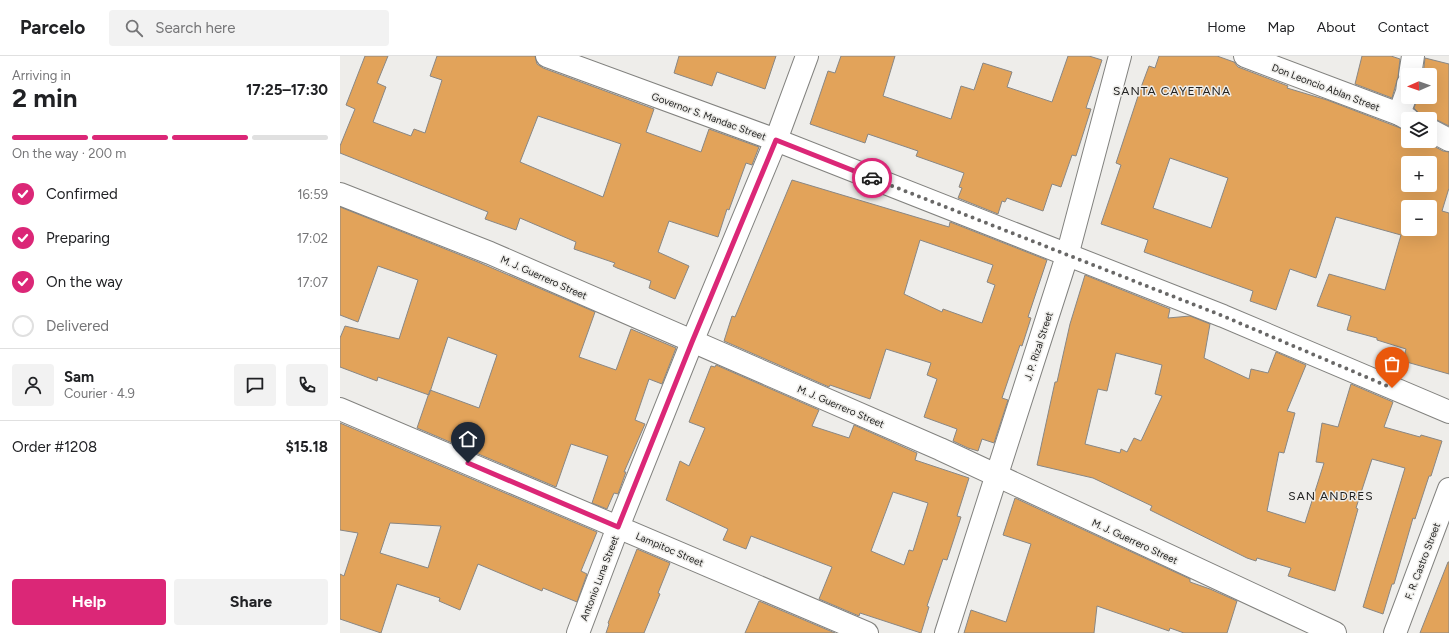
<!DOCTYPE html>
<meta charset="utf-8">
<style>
:root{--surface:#fff;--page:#f2f2f2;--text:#202124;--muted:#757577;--line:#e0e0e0;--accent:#db2777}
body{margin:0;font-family:Figtree,sans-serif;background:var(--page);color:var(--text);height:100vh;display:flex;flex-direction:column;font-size:15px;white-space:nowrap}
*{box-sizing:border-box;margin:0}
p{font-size:13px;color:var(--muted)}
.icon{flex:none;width:22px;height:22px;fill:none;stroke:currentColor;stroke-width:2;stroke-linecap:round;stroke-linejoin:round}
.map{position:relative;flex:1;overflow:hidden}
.side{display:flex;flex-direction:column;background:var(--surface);width:340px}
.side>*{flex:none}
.needle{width:26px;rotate:268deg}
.controls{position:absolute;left:1061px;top:12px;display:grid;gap:8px}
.controls a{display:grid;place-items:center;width:36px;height:36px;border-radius:4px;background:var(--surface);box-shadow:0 4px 16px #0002;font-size:20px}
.pin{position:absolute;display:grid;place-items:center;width:34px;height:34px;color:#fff;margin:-41px -17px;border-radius:50% 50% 50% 0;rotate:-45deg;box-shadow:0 0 4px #0007}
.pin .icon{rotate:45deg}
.courier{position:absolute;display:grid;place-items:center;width:40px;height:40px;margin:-20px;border:3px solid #db2777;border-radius:50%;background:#fff;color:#222;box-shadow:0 1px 5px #0007}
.summary em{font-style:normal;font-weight:700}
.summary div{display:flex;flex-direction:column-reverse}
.summary{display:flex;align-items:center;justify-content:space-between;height:68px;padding:0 12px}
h1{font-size:26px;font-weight:700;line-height:30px}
.bar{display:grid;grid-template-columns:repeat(4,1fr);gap:6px 4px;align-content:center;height:48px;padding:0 12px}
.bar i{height:5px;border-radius:3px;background:var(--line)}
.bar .active{background:var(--accent)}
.bar p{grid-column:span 4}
.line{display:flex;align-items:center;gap:10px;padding:0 12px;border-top:1px solid var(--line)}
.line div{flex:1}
.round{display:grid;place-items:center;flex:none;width:42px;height:42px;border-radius:4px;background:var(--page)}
ol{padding:0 12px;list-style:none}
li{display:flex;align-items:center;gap:12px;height:44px}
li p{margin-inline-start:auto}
li .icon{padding:4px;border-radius:50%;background:var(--accent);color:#fff;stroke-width:4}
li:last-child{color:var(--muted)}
li i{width:22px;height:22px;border:2px solid var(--line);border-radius:50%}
.primary-button{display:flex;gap:8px;margin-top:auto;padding:8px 12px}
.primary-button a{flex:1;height:46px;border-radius:4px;background:var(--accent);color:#fff;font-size:16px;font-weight:700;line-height:46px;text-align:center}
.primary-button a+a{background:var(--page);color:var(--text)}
header{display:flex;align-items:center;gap:24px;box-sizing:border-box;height:56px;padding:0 20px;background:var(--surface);border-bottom:1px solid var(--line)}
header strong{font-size:19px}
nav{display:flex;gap:22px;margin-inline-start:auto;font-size:14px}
.search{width:280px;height:36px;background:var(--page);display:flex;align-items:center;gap:10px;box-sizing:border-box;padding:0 14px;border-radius:4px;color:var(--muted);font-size:15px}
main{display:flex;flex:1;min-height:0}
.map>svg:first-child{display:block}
.building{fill:#e2a35a;stroke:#898784;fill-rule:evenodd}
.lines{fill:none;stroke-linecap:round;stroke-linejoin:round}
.street-casing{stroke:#82827f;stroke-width:24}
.secondary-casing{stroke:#82827f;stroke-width:24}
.street{stroke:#fff;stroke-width:22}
.secondary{stroke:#fff;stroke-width:22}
.done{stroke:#696867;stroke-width:4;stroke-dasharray:0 7.2}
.route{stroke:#db2777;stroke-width:5}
.labels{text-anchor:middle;stroke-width:3;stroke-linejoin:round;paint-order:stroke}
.street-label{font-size:10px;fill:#212120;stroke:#eeedea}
.quarter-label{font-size:12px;letter-spacing:1px;fill:#212120;stroke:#eeedea}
</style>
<header>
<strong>Parcelo</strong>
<div class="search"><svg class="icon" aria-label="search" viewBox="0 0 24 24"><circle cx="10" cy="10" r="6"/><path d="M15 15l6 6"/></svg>Search here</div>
<nav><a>Home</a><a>Map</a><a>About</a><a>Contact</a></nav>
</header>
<main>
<section class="side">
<div class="summary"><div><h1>2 min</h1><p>Arriving in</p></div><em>17:25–17:30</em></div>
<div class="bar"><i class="active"></i><i class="active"></i><i class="active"></i><i></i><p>On the way · 200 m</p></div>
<ol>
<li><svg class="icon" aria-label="check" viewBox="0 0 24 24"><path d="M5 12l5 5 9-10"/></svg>Confirmed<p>16:59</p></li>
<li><svg class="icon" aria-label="check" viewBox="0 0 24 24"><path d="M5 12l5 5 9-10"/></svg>Preparing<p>17:02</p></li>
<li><svg class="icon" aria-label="check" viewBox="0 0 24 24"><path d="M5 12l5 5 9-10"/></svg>On the way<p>17:07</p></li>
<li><i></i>Delivered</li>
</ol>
<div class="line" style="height:72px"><a class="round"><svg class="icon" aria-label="person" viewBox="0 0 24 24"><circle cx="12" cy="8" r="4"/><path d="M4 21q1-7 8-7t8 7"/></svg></a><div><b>Sam</b><p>Courier · 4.9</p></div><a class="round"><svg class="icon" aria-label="chat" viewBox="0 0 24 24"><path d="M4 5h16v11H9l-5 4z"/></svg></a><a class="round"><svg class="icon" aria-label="phone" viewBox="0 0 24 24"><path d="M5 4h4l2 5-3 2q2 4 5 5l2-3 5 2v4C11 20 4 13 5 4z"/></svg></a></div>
<div class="line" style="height:52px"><div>Order #1208</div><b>$15.18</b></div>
<div class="primary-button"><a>Help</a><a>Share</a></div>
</section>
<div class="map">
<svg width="1109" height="577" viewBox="0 0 1109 577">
<rect width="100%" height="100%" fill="#eeedea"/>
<g class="building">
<path d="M25 0H48L37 27 46 31 33 66 71 80 74 73 85 77 102 24 90 20 97 0H195L197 8 203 12 314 53 306 76 361 96 369 73 419 91 412 109 406 107 389 154 387 153 378 181 329 165 318 196 349 210 335 243 309 232 311 225 277 212 273 210 275 207 234 193 236 186 180 162 176 174 145 163 148 156 0 97V90L15 53 6 49ZM198 60 281 88 263 141 180 106Z"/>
<path d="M339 0H436L425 33 377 16 372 30 334 17Z"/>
<path d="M501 0H555L543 40 611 63 621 30 634 34 643 7 672 16 667 31 712 46 728 0H749L762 4 746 52 751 53 736 100 732 99 721 131 712 128 703 155 667 142 665 146 662 145 658 158 618 142 622 132 619 131 624 117 576 100 578 95 528 78 525 87 470 68 488 15 495 17Z"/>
<path d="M819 0H877L894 6 898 11 948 30 947 32 987 44 1068 75V85H1084L1103 95 1109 96V132L1102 155 1109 157V318L1063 305 1066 293 1037 284V282L1007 274 1011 260 977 250 989 218 1045 234 1061 179 996 161 976 222 950 213 936 254 910 245 913 235 804 196 808 184 761 168 781 109 776 107 800 34 809 10 815 12ZM830 102 888 122 871 172 813 152ZM1068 107H1090V129H1068ZM1068 151H1090V173H1068Z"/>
<path d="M1022 0H1051L1060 3 1058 21 1052 42 1015 28Z"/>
<path d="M1085 2 1109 8V70L1095 63 1090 62 1080 63 1079 57 1074 52 1078 41H1090V19H1083Z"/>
<path d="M452 124 609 171 610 166 707 204 688 261 691 262 682 290 680 289 662 342 668 344 654 387 642 383 638 395 628 392 613 385 617 373 584 361 597 323 587 319 591 307 546 293 530 343 490 329 489 331 384 285 392 260 395 261ZM580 184 653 209 647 226 655 229 642 267 603 253 602 256 564 238Z"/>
<path d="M0 151 138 206 255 256 239 301 276 314 291 273 336 292 322 328 309 323 295 364 305 368 284 416H286L278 438 274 437 267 453 252 447 268 400 231 388 216 431 77 372 90 334 139 352 157 299 108 281 89 339 38 321 37 325 0 311V282L5 270 59 283 78 224 38 210 18 266 0 259Z"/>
<path d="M745 219 830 253 828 262 850 260 870 268 864 302 909 323 911 313 928 317 936 296 966 309 947 355 955 357 944 397 939 396 927 455 965 467 984 407 976 406 982 367 998 371 1011 328 1053 346 1044 371 1080 381 1081 379 1102 385 1091 420H1089L1075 463 1073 462 1054 528H1052L1043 558 1023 551 1065 412 1032 403 1016 452 1018 453 995 535 948 520 951 512 917 502 916 505 907 502 810 454 812 450 753 422 697 409 715 326H717L730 268ZM776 297 822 309 815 338 822 340 801 385 794 382 787 396 781 393 780 397 745 388 758 333 767 335Z"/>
<path d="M376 309 479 354 472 370 509 382 514 369 577 397 575 404 629 422 617 460 621 461 607 504 603 503 587 550 589 551 581 577 520 557 519 560 479 543 492 511 411 480 406 493 383 484 388 473 326 444 340 405 349 410 365 372 349 366 371 310 375 311ZM553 436 588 447 573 495 569 494 564 509 531 495Z"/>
<path d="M0 367 257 476 241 515 247 518 237 546 203 532 202 535 138 508 120 554 99 545 100 542 57 528 41 577 0 563V518L4 520 18 477 0 474ZM50 467 101 470 88 512 40 497Z"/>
<path d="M675 442 850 523V526L870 533 897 545 887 577H844L830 572 829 575 757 550 754 577H624L631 554 666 566 691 488 663 479Z"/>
<path d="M297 493 330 507 318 537 320 538 304 577H266L269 568 268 567Z"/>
<path d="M1108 506H1109V577H1080Z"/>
<path d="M419 545 495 577H405Z"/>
</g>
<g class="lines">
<defs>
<g id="street">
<path d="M207 0 436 84 883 260 1109 356"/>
<path d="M905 0 1059 58 1068 63"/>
<path d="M1070 19 1073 0"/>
<path d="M1059 58 1067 36 1068 28"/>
<path d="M1090 74 1109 84"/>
<path d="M0 138 150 197 600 393 995 577"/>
<path d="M0 353 527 577"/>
<path d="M238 577 278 471 352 286 436 84 467 0"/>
</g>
<g id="secondary">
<path d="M606 577 727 200 780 0"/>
<path d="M1055 577 1109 433"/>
</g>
</defs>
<use href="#street" class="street-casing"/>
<use href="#secondary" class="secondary-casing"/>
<use href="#street" class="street"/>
<use href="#secondary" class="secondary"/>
</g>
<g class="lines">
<path class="done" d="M532 122 883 260 1052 332"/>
<path class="route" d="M128 407 278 471 352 286 436 84 532 122"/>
</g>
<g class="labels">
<g class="street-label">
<text transform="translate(986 31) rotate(21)" y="4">Don Leoncio Ablan Street</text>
<text transform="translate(369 60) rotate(20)" y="4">Governor S. Mandac Street</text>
<text transform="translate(204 221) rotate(24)" y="4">M. J. Guerrero Street</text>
<text transform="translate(698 290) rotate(-72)" y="4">J. P. Rizal Street</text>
<text transform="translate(501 350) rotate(23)" y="4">M. J. Guerrero Street</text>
<text transform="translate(795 485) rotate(25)" y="4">M. J. Guerrero Street</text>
<text transform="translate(330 493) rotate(23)" y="4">Lampitoc Street</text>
<text transform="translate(1082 505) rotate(-69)" y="4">F. R. Castro Street</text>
<text transform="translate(259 522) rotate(-69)" y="4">Antonio Luna Street</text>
</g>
<g class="quarter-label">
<text x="832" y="39">SANTA CAYETANA</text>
<text x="991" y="444">SAN ANDRES</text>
</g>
</g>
</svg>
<div class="controls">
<a><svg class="needle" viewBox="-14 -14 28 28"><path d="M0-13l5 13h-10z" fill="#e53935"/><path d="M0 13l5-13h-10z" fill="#757577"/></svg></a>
<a><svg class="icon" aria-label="layers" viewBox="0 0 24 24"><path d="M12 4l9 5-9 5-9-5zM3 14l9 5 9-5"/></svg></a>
<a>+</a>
<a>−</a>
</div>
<div class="pin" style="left:1052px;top:332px;background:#ea580c"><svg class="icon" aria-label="bag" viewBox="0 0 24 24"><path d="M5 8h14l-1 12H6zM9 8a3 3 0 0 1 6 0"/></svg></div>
<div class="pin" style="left:128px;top:407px;background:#1f2937"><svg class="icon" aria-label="home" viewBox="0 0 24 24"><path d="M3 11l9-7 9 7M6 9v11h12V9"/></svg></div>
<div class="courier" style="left:532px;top:122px"><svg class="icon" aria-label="car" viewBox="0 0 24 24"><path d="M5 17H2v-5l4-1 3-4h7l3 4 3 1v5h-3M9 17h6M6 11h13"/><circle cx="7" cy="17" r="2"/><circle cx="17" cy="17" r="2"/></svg></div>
</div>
</main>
